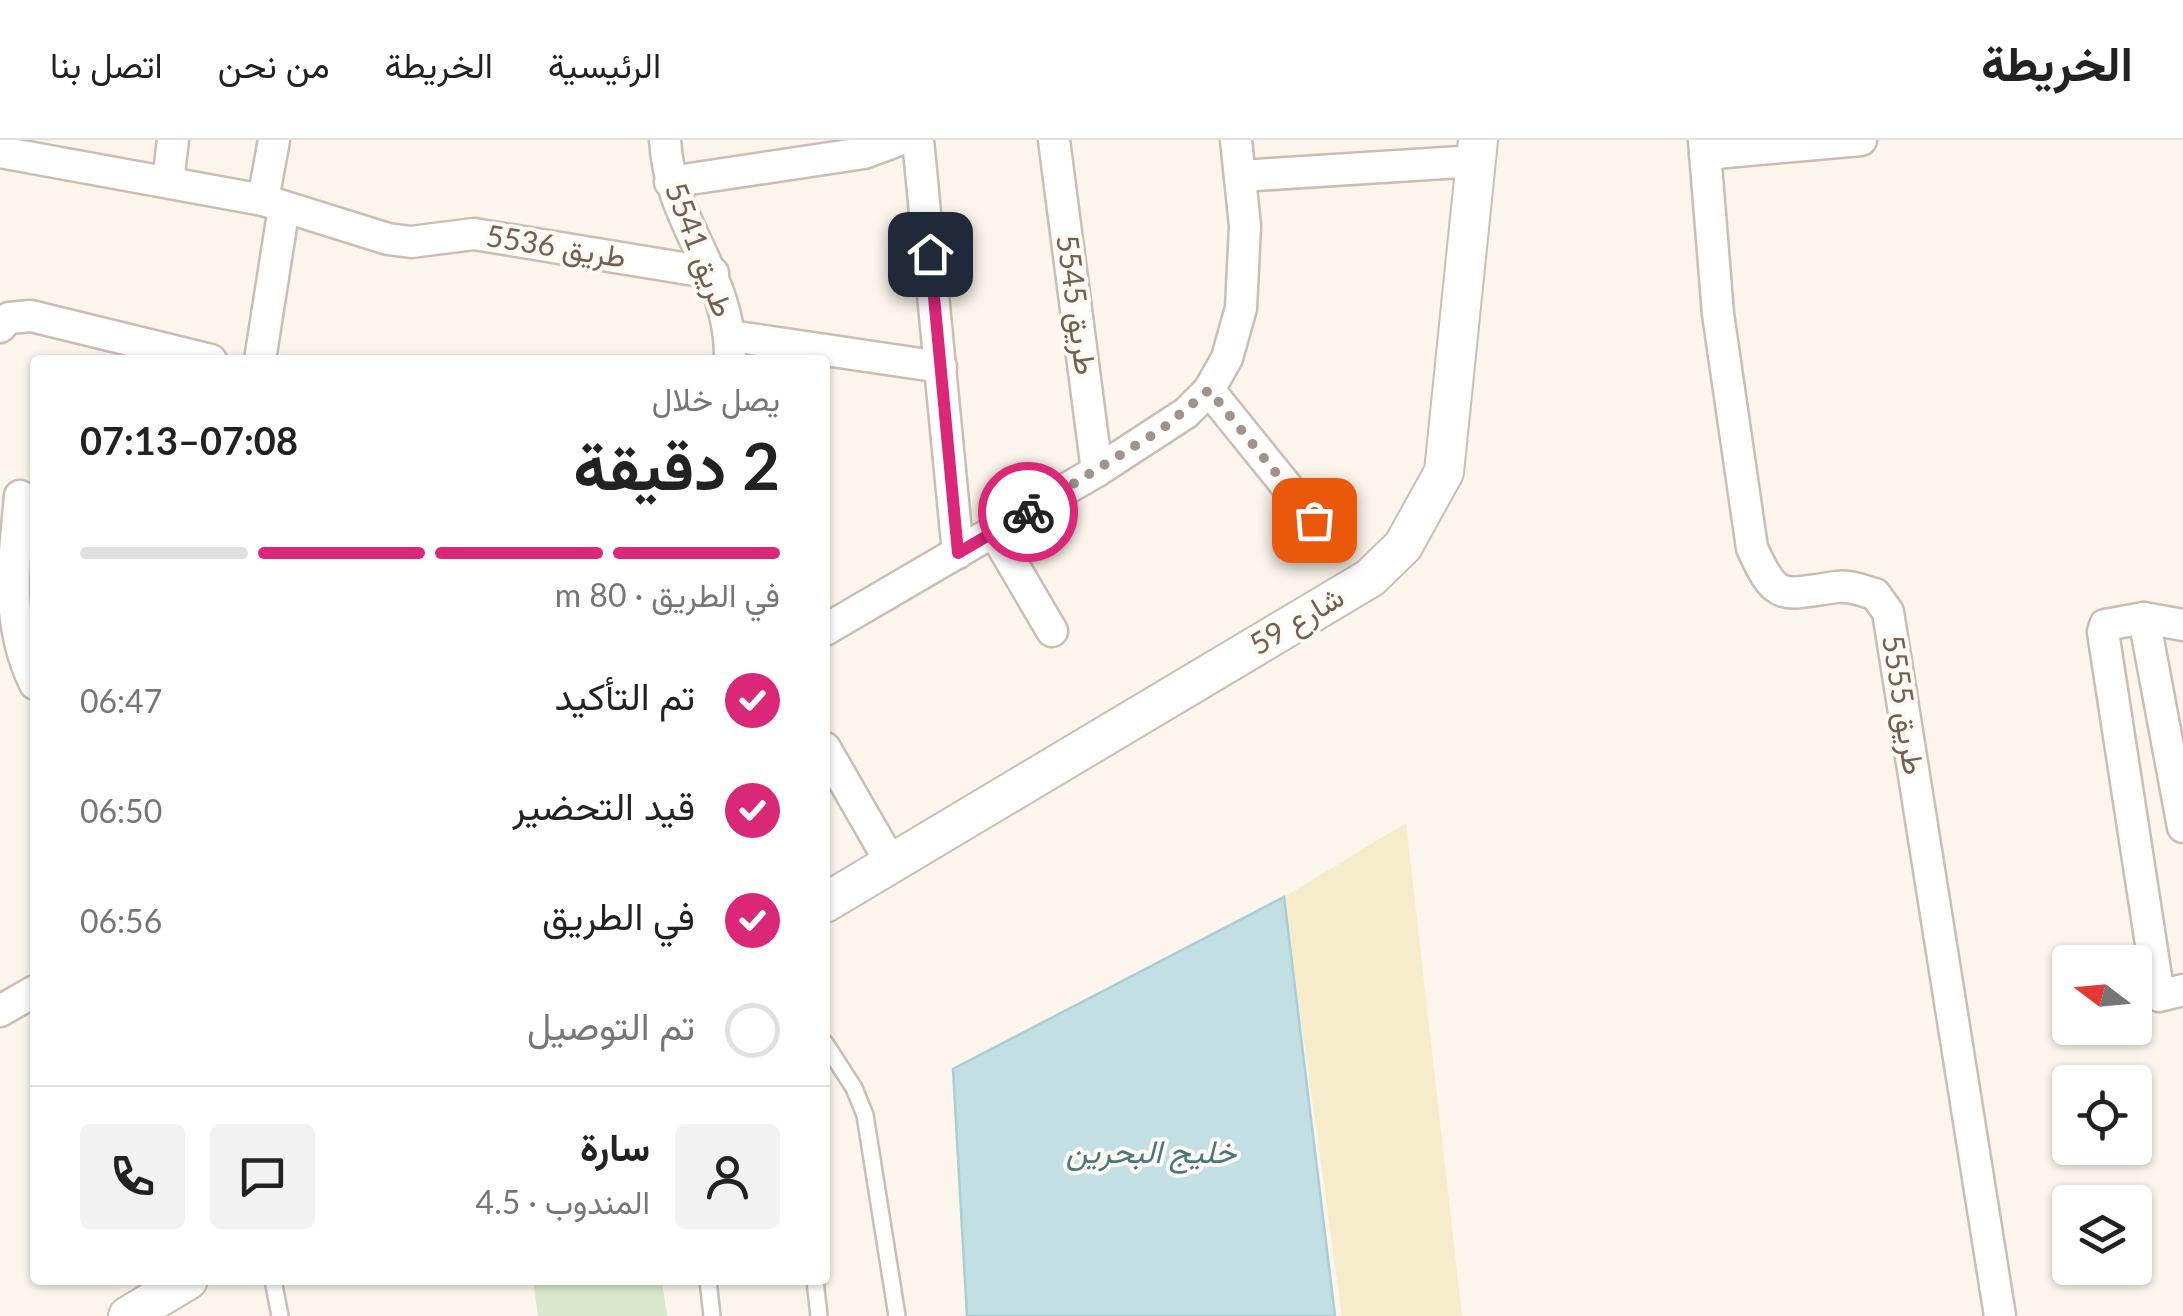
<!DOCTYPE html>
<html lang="ar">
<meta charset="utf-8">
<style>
:root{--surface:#fff;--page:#f2f2f2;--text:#222;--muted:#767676;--line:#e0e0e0;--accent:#db2777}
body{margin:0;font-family:Lato,Vazirmatn,sans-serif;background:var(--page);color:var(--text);direction:rtl;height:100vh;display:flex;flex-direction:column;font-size:38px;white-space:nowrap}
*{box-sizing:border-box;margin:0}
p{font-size:32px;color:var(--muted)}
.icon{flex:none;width:55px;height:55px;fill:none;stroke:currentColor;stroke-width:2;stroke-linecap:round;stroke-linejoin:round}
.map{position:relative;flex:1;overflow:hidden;direction:ltr}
.sheet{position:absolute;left:30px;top:215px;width:800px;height:930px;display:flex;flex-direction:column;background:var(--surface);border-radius:10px;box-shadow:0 2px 8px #0004;direction:rtl}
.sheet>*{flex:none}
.needle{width:65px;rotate:286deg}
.tools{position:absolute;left:2052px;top:805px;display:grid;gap:20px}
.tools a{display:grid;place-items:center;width:100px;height:100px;border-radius:10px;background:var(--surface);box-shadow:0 2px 8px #0004;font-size:50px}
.pin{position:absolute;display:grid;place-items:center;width:85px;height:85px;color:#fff;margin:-42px;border-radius:20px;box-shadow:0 5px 15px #0006}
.courier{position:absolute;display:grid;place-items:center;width:100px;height:100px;margin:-50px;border:8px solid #db2777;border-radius:50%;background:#fff;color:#222;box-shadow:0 2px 12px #0007}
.summary em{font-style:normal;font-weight:700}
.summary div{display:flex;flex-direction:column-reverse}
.summary{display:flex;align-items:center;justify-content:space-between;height:170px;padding:0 50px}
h1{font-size:65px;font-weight:700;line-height:75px}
.bar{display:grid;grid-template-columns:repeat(4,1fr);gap:15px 10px;align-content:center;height:120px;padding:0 50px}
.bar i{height:12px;border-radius:8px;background:var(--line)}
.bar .selected{background:var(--accent)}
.bar p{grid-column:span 4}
.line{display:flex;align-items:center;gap:25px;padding:0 50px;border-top:2px solid var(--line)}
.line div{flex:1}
.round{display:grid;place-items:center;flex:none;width:105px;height:105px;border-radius:10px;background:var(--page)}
ol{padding:0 50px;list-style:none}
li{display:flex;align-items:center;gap:30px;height:110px}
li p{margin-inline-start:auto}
li .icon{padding:10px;border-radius:50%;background:var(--accent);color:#fff;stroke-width:4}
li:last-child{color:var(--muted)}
li i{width:55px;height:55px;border:5px solid var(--line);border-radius:50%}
header{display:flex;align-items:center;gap:60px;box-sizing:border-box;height:140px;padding:0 50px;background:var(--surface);border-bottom:2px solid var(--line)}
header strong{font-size:48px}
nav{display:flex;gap:55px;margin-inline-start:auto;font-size:35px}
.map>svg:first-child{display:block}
.green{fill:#d7e8cc}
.sand{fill:#f6eccb}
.water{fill:#c2dfe3;stroke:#aaced3;stroke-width:2.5}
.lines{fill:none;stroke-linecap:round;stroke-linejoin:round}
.service-casing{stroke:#ccbdb3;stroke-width:20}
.minor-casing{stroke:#ccbdb3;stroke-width:35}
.tertiary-casing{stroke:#ccbdb3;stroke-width:42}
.service{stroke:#fff;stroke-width:15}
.minor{stroke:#fff;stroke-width:30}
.tertiary{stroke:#fff;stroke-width:38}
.done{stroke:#a39287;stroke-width:10;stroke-dasharray:0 18}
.route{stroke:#db2777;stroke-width:12}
.labels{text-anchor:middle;stroke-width:8;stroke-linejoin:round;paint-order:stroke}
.street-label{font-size:30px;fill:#745d51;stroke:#fdf9f3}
.water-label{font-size:32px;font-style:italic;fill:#4a767d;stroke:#fdf9f3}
</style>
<header>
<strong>الخريطة</strong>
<nav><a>الرئيسية</a><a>الخريطة</a><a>من نحن</a><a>اتصل بنا</a></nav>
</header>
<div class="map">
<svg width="2183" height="1176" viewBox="0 0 2183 1176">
<rect width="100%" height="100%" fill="#fbf5ec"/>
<path class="green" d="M533 1140H662L667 1176H538Z"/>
<path class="sand" d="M1406 683 1462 1176H1342L1284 757Z"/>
<path class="water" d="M1284 757 1335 1176H967L953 929Z"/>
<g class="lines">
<defs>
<g id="service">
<path d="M825 903 854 948 865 975 897 1176"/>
<path d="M273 1140 280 1176"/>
<path d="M708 1140 712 1176"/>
<path d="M815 1140 819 1176"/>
</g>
<g id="minor">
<path d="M665 0C670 87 732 134 730 220"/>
<path d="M918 0 958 413"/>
<path d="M1054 0 1097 331"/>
<path d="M1704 0 1718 174 1752 408C1777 464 1783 454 1837 447 1849 445 1863 451 1875 454L1888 472 2000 1176"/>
<path d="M0 12 263 60 388 99 411 102 474 94 713 133"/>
<path d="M1705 14 1861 0"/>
<path d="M1240 36 1476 21"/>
<path d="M168 42 173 0"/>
<path d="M670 42 864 13 899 0"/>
<path d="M263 60 274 0"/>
<path d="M0 187 9 178 31 176 211 220"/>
<path d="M731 196 941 227"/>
<path d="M260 220 284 67"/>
<path d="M1209 250 1314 380"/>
<path d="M20 356C14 422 5 483 35 544"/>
<path d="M994 392 1052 491"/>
<path d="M2144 478 2183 687"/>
<path d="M2183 485 2144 478 2105 485 2103 492 2159 856 2183 850"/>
<path d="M825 490 1097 331 1186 273 1209 250 1227 218 1241 168 1245 86 1236 0"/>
<path d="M825 608 891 723"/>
<path d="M0 871 35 851"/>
</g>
<g id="tertiary">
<path d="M825 763 1370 438 1403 406 1444 332 1478 0"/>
<path d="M128 1176 188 1140"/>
</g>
</defs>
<use href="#service" class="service-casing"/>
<use href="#minor" class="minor-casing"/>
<use href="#tertiary" class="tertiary-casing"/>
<use href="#service" class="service"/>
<use href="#minor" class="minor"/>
<use href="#tertiary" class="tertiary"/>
</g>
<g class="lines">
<path class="done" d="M1028 372 1162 289 1209 250 1314 380"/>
<path class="route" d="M930 114 958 413 1028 372"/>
</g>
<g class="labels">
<g class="street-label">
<text transform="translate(556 107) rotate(9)" y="10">طريق 5536</text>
<text transform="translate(699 110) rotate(69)" y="10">طريق 5541</text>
<text transform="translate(1076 165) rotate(82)" y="10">طريق 5545</text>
<text transform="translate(1297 481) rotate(-31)" y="10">شارع 59</text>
<text transform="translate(1903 565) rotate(81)" y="10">طريق 5555</text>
</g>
<g class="water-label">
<text x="1151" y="1023">خليج البحرين</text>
</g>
</g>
</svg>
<div class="tools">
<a><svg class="needle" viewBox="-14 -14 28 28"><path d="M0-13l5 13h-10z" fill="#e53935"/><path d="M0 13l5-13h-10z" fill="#767676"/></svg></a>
<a><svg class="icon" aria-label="locate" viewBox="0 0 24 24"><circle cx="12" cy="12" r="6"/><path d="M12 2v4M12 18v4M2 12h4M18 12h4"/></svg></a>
<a><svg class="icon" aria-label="layers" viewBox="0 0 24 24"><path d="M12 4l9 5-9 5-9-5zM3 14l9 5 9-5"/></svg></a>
</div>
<div class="pin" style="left:1314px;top:380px;background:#ea580c"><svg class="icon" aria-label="bag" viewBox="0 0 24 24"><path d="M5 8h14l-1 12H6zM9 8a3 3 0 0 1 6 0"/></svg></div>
<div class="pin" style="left:930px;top:114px;background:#1f2937"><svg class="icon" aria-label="home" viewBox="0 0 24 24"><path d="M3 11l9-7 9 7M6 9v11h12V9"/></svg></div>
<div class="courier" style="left:1028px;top:372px"><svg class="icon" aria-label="bike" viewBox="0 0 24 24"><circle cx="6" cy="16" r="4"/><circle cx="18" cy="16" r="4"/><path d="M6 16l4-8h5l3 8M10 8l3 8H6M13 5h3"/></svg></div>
<section class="sheet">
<div class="summary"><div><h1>2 دقيقة</h1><p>يصل خلال</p></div><em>07:08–07:13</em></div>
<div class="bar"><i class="selected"></i><i class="selected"></i><i class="selected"></i><i></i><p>في الطريق · 80 m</p></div>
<ol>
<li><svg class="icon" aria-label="check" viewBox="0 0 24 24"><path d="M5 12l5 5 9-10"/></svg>تم التأكيد<p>06:47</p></li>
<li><svg class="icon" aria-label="check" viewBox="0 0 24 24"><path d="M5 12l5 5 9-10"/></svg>قيد التحضير<p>06:50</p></li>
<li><svg class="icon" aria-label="check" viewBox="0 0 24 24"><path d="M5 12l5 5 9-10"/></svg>في الطريق<p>06:56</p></li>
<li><i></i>تم التوصيل</li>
</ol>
<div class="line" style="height:180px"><a class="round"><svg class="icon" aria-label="person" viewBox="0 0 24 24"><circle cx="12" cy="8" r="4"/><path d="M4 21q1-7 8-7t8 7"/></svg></a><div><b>سارة</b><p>المندوب · 4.5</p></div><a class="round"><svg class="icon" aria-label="chat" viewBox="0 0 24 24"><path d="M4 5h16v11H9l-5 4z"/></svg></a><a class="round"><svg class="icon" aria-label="phone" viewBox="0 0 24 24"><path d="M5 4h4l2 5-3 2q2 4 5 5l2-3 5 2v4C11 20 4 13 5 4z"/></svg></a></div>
</section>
</div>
